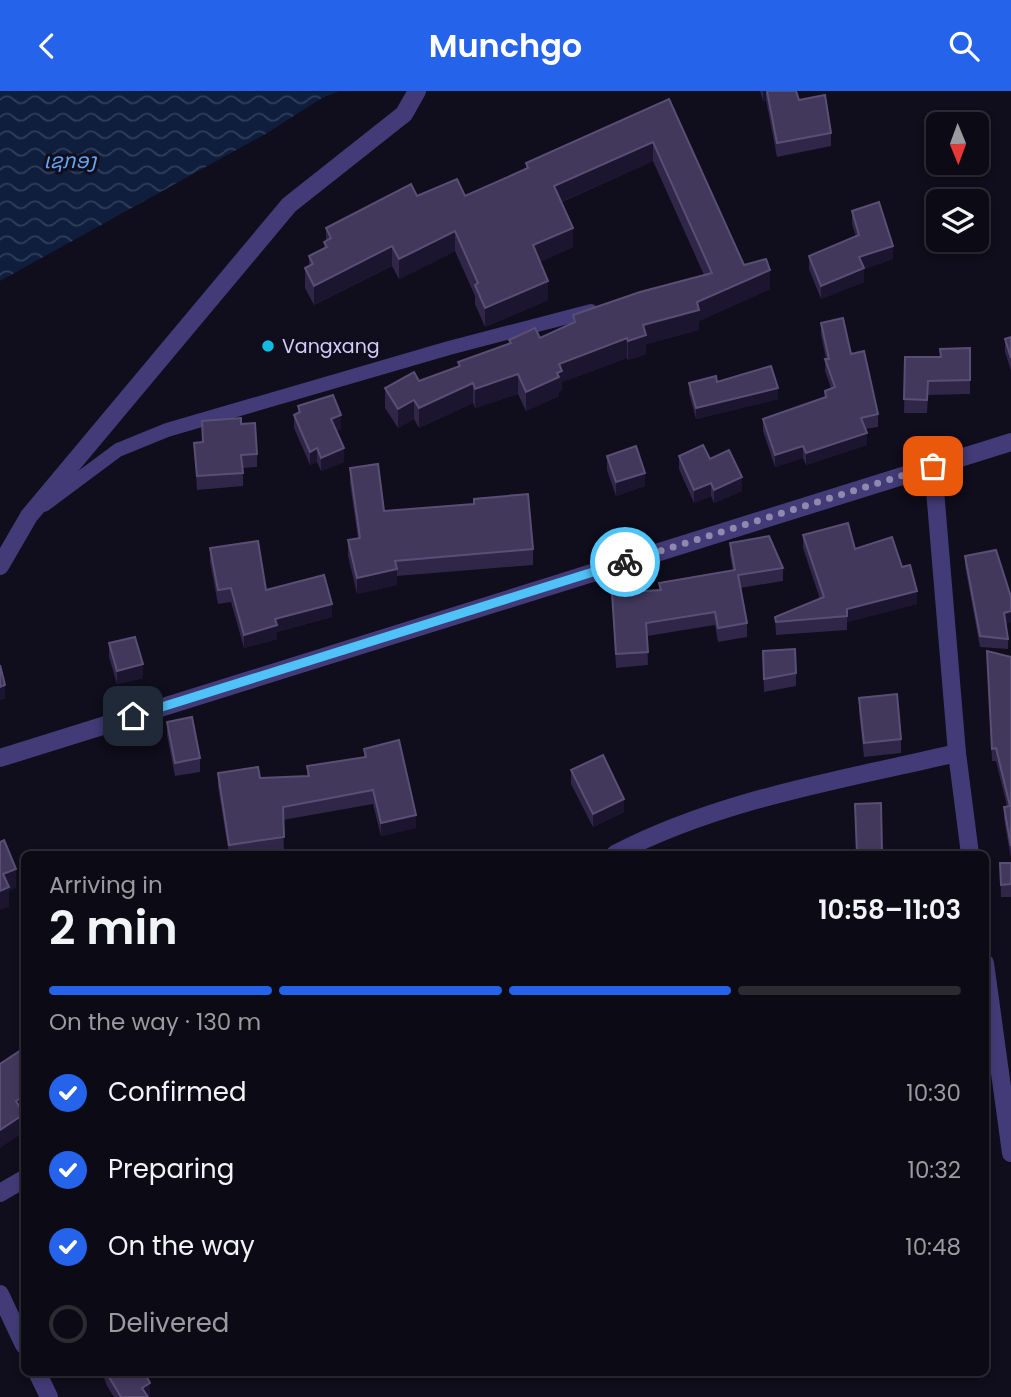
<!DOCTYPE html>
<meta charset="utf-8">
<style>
:root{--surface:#0c0a15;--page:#1a1822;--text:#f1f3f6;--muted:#9a9aa0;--line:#2c2b34;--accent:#2563eb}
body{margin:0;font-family:Poppins,"Noto Sans Lao",sans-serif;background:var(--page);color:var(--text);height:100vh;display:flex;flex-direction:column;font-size:26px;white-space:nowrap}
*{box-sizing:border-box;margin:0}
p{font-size:23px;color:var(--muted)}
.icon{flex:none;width:38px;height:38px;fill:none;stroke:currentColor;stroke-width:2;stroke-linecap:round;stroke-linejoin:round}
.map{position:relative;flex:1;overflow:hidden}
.sheet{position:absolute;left:21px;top:760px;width:968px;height:525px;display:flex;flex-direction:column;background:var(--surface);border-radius:10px;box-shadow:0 4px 10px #0003,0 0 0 2px var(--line)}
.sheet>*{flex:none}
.needle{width:46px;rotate:179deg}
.fabs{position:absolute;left:926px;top:21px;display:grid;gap:14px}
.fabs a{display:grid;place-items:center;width:63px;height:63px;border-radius:10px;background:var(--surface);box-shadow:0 4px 10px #0003,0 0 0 2px var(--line);font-size:35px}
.pin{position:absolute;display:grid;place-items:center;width:60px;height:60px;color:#fff;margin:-30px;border-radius:14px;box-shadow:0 4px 10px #0006}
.courier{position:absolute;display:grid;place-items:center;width:70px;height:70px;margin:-35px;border:5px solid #4fc3f7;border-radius:50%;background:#fff;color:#222;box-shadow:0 2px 9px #0007}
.headline em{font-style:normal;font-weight:600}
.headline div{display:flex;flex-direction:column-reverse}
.headline{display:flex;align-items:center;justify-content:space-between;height:119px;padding:0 28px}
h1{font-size:46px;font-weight:600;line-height:52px}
.bar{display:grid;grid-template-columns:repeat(4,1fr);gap:10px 7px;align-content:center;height:84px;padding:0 28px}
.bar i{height:9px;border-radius:5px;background:var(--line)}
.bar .on{background:var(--accent)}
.bar p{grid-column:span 4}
ol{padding:0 28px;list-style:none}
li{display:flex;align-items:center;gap:21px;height:77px}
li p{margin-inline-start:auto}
li .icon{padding:7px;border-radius:50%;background:var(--accent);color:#fff;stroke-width:4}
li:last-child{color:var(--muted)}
li i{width:38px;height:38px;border:4px solid var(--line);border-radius:50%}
header{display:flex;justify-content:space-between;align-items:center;height:91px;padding:0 28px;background:var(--accent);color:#fff;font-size:32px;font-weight:600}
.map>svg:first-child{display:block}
.water{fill:url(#water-waves)}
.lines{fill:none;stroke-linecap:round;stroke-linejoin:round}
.service{stroke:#423b77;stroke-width:14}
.minor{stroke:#423b77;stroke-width:18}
.wall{fill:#302648}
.shaded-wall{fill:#1c152f}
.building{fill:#42385c;stroke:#594f75;stroke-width:2}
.done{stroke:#9089ad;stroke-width:7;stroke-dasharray:0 12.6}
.route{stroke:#4fc3f7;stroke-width:9}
.poi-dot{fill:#12bce0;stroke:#100d1c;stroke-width:2.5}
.labels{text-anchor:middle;stroke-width:6;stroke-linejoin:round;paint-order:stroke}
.poi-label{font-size:19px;fill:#d5ccfb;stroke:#100d1c;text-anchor:start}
.water-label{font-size:21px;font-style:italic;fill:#62a5f2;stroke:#100d1c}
</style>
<header><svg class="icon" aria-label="back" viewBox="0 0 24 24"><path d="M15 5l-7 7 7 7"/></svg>Munchgo<svg class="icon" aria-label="search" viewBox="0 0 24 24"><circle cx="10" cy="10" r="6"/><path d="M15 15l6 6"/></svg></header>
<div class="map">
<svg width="1011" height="1306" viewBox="0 0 1011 1306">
<defs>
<pattern id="water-waves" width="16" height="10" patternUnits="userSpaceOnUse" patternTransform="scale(1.75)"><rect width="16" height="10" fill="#0f1e3d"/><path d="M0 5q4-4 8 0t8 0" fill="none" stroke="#313e5a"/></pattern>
</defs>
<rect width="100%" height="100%" fill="#100d1c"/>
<path class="water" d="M0 0H339L322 7 267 42 0 190Z"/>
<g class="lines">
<path class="service" d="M44 414 118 359 167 339 449 257 591 220"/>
<g class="minor">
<path d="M933 375 957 662 970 763"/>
<path d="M0 475 29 425 289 114 404 23 417 0"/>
<path d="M0 667 1011 351"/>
<path d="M615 763C721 708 841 689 957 662"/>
<path d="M985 872 1011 1062"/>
<path d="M0 1102 24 1088"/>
<path d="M0 1203 24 1254"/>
<path d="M37 1281 49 1306"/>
</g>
</g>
<g class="wall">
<path d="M760 0H796L799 9 831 42V55L777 66 766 9 763 10Z"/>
<path d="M669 8 744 174 770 198 699 230V239L646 253V263L628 269 627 267 562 291V299L559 301V305L526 320 518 303 475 317 473 312 419 337 414 328 398 337 385 317V297L419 290 458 276V271L509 253V249L540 247 573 232V224L704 184 653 70 562 111 573 156 540 171 548 209 485 236 475 213V205L455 160 399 188 392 175 314 214 305 197V177L309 175V165L324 157V151L326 150V137L417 105H465L526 78V72Z"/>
<path d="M852 120 893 168 864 178V191L821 208 809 178V165L856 146 852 133Z"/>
<path d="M821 232 851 263 878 323V336L865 338 867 354 806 374 803 367 775 376 763 340V328L825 306V300L831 297 825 280V268H826L821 244Z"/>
<path d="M1011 246V280L1005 261V248Z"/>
<path d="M970 257V303L928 304 927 322H904L905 266H941Z"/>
<path d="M717 291 778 308 696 328 689 302V292Z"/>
<path d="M298 315 341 338 336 340 344 371 321 380 317 371 310 374 294 337V324L298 322Z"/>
<path d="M202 330 241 333 257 363V376L243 377V395L197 399 194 352H202Z"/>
<path d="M607 365 645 395 616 405 607 379Z"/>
<path d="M679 365 710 368 742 400 714 412 711 405 694 412 679 378Z"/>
<path d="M350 377 384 420 533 458V474L397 485V494L357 503 348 465V449L358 447 350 393Z"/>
<path d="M803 444 855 458 902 476 917 513 847 531V539L776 544 775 526 820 508 803 457Z"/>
<path d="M730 452 783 477V490L740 497 747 532V546L718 551 715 534 647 545 648 574 616 577 612 502 659 499V492L733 480 730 465Z"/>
<path d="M210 457 266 499 332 526 277 541V548L244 557 231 511 218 513 210 471Z"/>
<path d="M965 465 1011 531 1006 532 1008 548V558L980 556 965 475Z"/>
<path d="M109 552 143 587 117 593 109 566Z"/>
<path d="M763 560 796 582V595L764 601Z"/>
<path d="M987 560 1011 566V768L1004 728V716L1007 715 996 670H992Z"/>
<path d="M859 607 901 648V662L864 666 859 621Z"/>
<path d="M167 631 200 667V681L175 685 167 644Z"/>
<path d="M364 658 416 737 381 745 373 713 283 729 284 760 261 763H229L218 696V682L260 687 307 685V675L364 666Z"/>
<path d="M571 679 624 721 593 736 571 693Z"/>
<path d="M1000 772H1011V806H1001Z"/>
<path d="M102 1281H144L150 1304 148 1306H114L107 1295Z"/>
</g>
<g class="shaded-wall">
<path d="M763 0H766V9L763 10Z"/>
<path d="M653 51V70L554 114V95Z"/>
<path d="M573 137V156L533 174V154Z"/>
<path d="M455 140V160L399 188V168Z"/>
<path d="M392 155V175L314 214V195Z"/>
<path d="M893 155V168L864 178V191L821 208V195L859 166Z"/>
<path d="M770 179V198L699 230V239L646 253V263L628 269V250L643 234Z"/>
<path d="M548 190V209L485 236V217Z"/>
<path d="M627 247V267L562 291V299L559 301V305L526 320V301L559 273Z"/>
<path d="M518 283V303L475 317V298Z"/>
<path d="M473 292V312L419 337V317Z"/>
<path d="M778 297V308L696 328V317Z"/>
<path d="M414 309V328L398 337V318Z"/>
<path d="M341 324V338L331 342V328Z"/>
<path d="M867 342V354L806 374V362Z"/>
<path d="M803 355V367L775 376V364Z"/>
<path d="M317 357V371L310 374V361Z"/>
<path d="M344 357V371L321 380V367Z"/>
<path d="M645 382V395L616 405V391Z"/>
<path d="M742 386V400L714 412V399Z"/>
<path d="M711 392V405L694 412V399Z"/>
<path d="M397 478V494L357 503V487Z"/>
<path d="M917 500V513L847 531V518Z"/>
<path d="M332 513V526L277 541V548L244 557V544L275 528Z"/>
<path d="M1011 520V531L1004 533V522Z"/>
<path d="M143 573V587L117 593V580Z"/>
<path d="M5 594V608L0 609V596Z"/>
<path d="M624 708V721L593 736V723Z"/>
<path d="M416 724V737L381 745V732Z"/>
<path d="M16 778V797L9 800V816L0 819V800L3 783Z"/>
<path d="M24 1005V1041L0 1057V1039L16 1010Z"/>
<path d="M150 1292V1304L147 1306 142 1297Z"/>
</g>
<g class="building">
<path d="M767 0H796L799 9 825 4 831 42 777 52Z"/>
<path d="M669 8 744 174 766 168 770 179 697 211 699 219 643 234 646 244 628 250 627 247 559 273 562 280 557 282 559 286 526 301 518 283 475 298 473 292 419 317 414 309 398 318 385 297 414 281 419 290 460 275 458 271 511 252 509 249 535 237 540 247 575 231 573 224 640 201 712 182 653 51 554 95 573 137 533 154 548 190 485 217 475 194 478 192 455 140 399 168 392 155 314 195 305 177 313 173 309 165 327 156 324 151 331 147 326 137 411 93 417 105 457 88 465 105 528 77 526 72Z"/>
<path d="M879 111 893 155 859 166 864 177 821 195 809 165 859 144 852 120Z"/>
<path d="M843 227 851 263 864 260 878 323 861 327 867 342 806 362 803 355 775 364 763 328 826 306 825 300 835 296 825 268H829L821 232Z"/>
<path d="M1011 246V267L1005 248Z"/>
<path d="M970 257V289L928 290 927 309 904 308 905 266H941L940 258Z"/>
<path d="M771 275 778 297 696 317 689 292 716 285 717 291Z"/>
<path d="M333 304 341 324 331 328 344 357 321 367 317 357 310 361 294 324 300 321 298 315Z"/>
<path d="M241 327V333L255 332 257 363 241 364 243 382 197 385 194 352 203 351 202 330Z"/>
<path d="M703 354 710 368 729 359 742 386 714 399 711 392 694 399 679 365Z"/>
<path d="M636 355 645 382 616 391 607 365Z"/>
<path d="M378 373 384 420 474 413V408L528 403 533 458 395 470 397 478 357 487 348 449 360 447 350 377Z"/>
<path d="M848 432 855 458 892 446 902 476 910 474 917 500 847 518V525L776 531 775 526 824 506 803 444Z"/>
<path d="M769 445 783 477 738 484 747 532 718 537 715 521 646 532 648 561 616 563 612 502 661 499 659 492 735 479 730 452Z"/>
<path d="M258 450 266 499 324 484 332 513 275 528 277 534 244 544 231 497 218 499 210 457Z"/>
<path d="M996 459 1011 506V520L1004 522 1008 548 980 545 965 465Z"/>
<path d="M135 546 143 573 117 580 109 552Z"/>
<path d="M795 558 796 582 764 588 763 560Z"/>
<path d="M987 560 1011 566V755L1004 716 1010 715 996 657 992 658Z"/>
<path d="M0 574 5 594 0 596Z"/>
<path d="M897 603 901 648 864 652 859 607Z"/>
<path d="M192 626 200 667 175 672 167 631Z"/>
<path d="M399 649 416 724 381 732 373 699 283 716 284 746 229 754 218 682 258 676 260 687 309 685 307 675 366 666 364 658Z"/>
<path d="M603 664 624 708 593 723 571 679Z"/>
<path d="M881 712 882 762H891V763H857L855 713Z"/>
<path d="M4 749 16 778 3 783 9 796 0 800V751Z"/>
<path d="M1000 772H1011V793L1001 794Z"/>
<path d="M24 957V1005L16 1010 24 1023 0 1039V973Z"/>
<path d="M106 1281H144L150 1292 142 1297 148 1306H121Z"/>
</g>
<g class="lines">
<path class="done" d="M625 471 933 375"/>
<path class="route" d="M133 625 625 471"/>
</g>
<circle class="poi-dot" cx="268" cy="255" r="7"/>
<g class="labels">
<g class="poi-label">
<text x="282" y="262">Vangxang</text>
</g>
<g class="water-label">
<text x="70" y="77">ເຊກອງ</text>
</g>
</g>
</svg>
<div class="fabs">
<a><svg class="needle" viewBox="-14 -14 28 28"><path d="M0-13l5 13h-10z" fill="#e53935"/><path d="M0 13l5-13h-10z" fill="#9a9aa0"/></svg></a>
<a><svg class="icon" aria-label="layers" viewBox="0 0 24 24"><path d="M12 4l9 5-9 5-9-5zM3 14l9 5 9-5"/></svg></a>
</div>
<div class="pin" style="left:933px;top:375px;background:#ea580c"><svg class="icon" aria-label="bag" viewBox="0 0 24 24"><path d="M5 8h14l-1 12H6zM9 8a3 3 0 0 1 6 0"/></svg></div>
<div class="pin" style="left:133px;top:625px;background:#1f2937"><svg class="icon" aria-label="home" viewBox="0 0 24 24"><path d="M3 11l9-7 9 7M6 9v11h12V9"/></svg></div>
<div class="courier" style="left:625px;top:471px"><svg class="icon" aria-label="bike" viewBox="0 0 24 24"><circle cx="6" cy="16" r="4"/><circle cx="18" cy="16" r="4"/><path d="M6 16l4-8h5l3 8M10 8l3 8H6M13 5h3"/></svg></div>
<section class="sheet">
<div class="headline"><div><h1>2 min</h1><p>Arriving in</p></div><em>10:58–11:03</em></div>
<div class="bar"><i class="on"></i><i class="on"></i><i class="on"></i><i></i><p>On the way · 130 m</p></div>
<ol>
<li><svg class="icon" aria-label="check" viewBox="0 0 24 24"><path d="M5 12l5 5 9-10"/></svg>Confirmed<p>10:30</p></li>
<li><svg class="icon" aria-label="check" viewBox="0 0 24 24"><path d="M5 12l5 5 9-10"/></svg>Preparing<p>10:32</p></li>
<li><svg class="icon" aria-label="check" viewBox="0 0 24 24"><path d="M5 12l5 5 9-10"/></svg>On the way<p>10:48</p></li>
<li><i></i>Delivered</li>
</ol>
</section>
</div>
